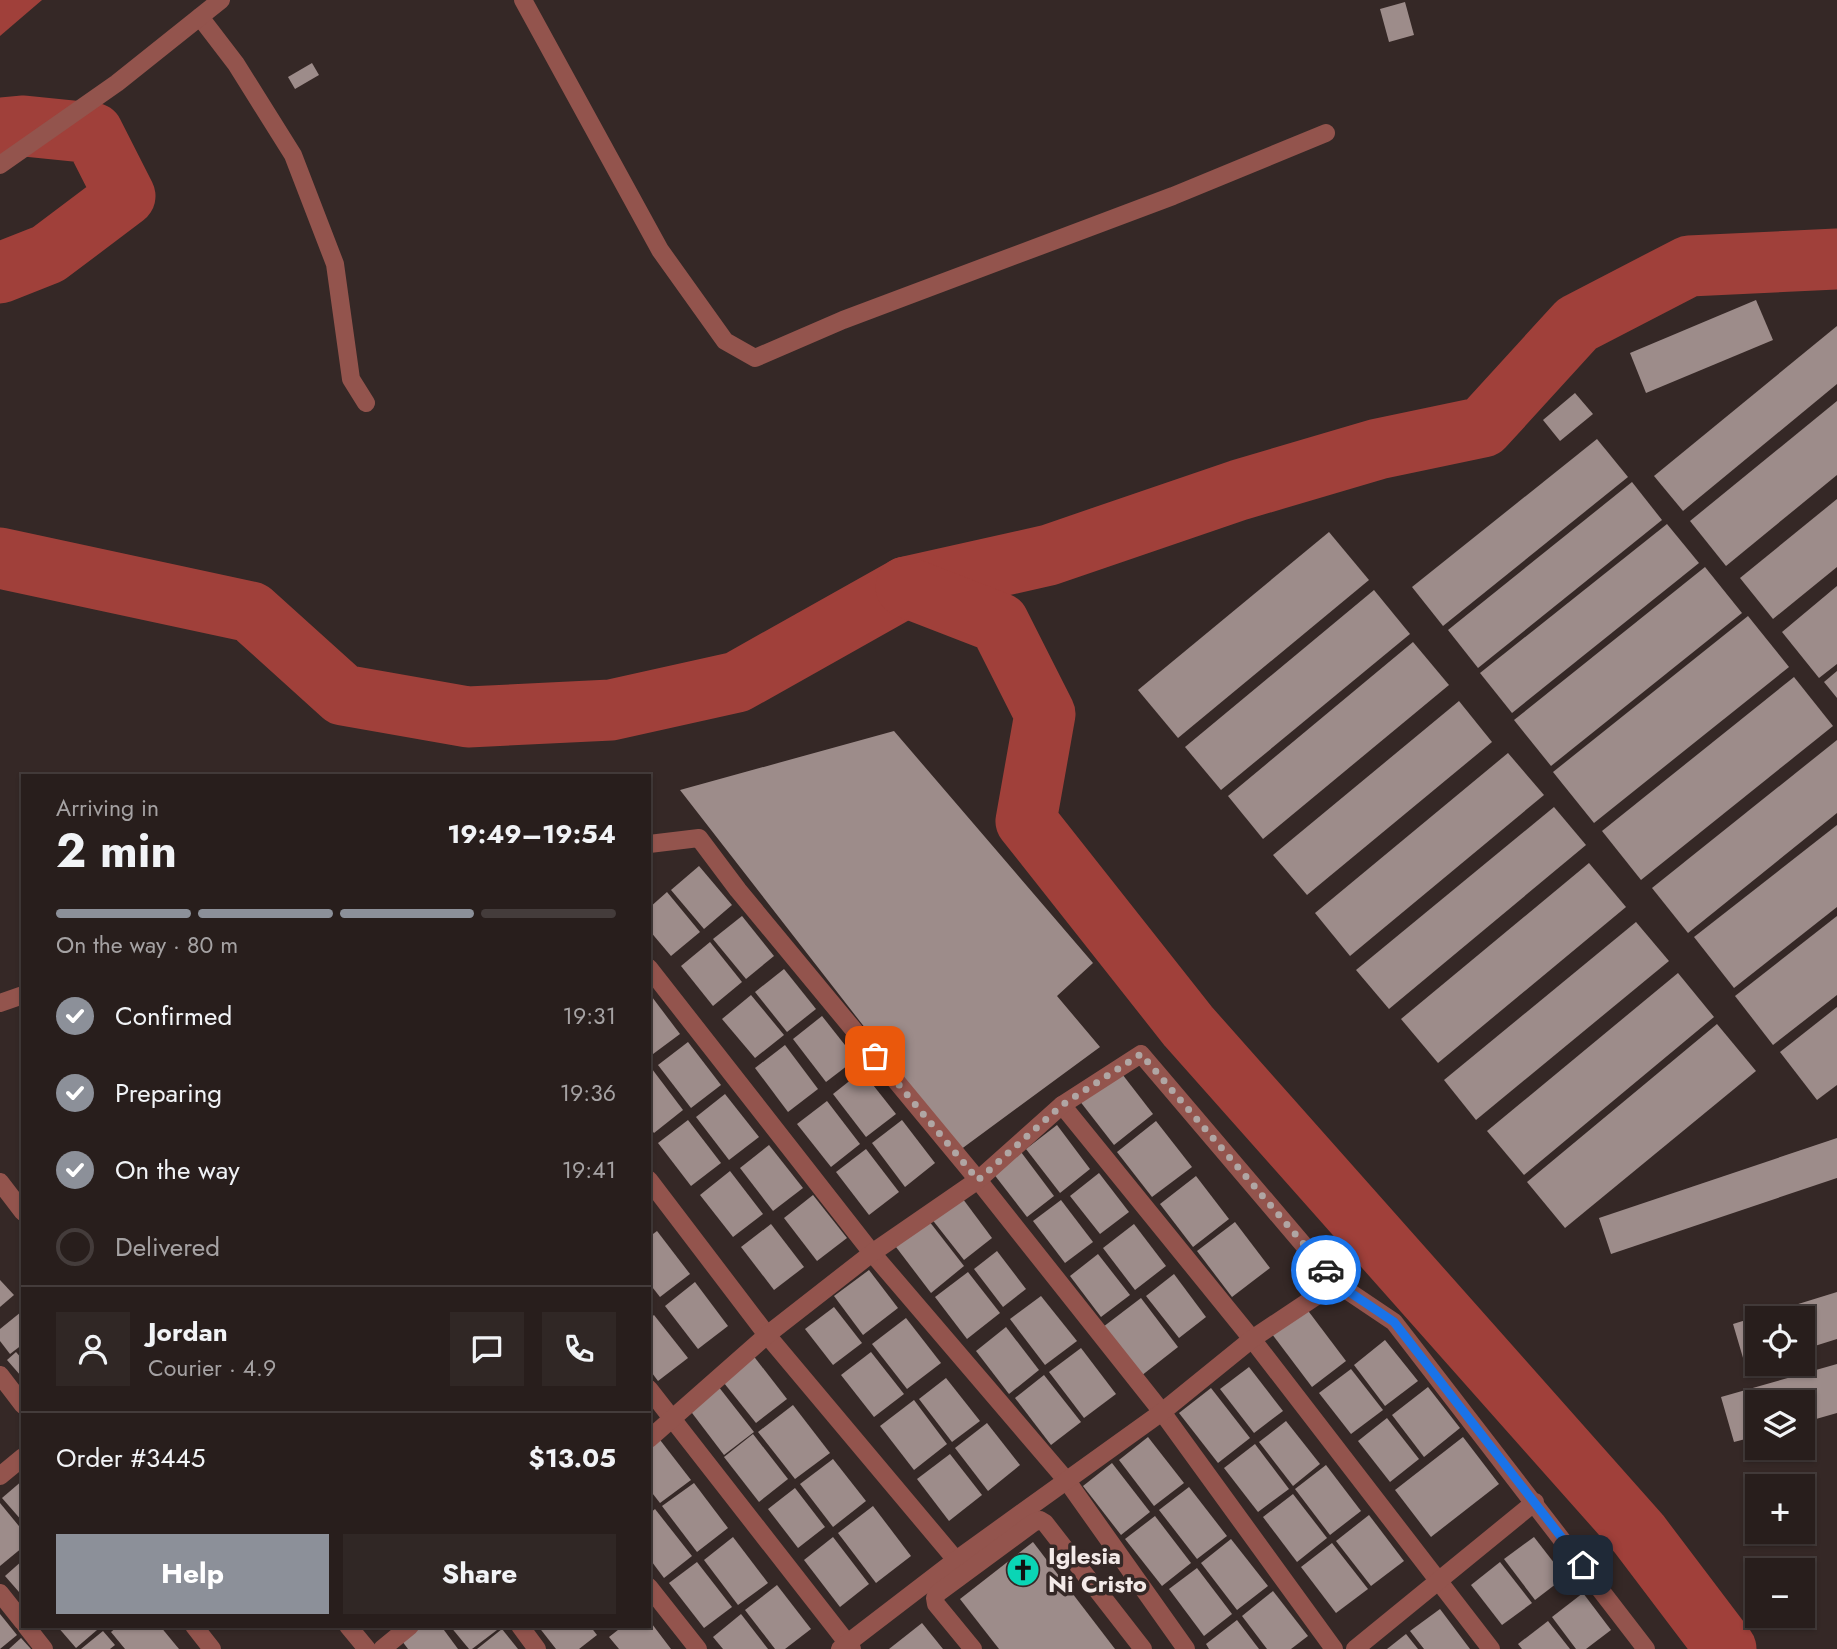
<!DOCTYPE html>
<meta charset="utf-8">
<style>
:root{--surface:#281e1c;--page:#302725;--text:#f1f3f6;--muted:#a5a2a3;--line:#443c3b;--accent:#8c9099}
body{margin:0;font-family:Jost,sans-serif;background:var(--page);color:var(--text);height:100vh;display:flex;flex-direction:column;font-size:26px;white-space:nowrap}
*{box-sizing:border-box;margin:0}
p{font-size:23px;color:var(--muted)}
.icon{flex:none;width:38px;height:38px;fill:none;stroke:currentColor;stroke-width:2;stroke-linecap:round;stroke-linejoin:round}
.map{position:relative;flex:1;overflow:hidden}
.panel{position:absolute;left:21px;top:774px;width:630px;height:854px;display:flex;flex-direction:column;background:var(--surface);border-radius:0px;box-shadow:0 2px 5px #0004,0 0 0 2px var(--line)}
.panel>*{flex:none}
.tools{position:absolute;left:1745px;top:1306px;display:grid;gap:14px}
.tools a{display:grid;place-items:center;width:70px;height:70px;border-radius:0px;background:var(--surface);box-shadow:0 2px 5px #0004,0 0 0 2px var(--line);font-size:35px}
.pin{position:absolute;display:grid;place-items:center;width:60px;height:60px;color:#fff;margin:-30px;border-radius:14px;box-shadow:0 4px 10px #0006}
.courier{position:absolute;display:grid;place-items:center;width:70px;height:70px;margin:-35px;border:5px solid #1a73e8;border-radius:50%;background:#fff;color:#222;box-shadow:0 2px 9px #0007}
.summary em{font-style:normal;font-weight:700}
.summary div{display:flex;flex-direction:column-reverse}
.summary{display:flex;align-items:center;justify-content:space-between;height:119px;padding:0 35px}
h1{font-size:46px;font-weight:700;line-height:52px}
.bar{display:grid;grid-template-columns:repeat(4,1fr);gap:10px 7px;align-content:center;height:84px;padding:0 35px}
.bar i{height:9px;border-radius:5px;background:var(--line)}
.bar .selected{background:var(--accent)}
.bar p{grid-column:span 4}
.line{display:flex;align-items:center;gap:18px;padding:0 35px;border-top:2px solid var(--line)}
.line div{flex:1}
.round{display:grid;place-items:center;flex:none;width:74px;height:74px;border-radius:0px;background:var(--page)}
ol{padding:0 35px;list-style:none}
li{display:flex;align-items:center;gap:21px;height:77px}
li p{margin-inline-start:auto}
li .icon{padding:7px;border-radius:50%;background:var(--accent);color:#fff;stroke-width:4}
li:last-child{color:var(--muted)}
li i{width:38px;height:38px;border:4px solid var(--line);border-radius:50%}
.primary-button{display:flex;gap:14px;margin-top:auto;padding:14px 35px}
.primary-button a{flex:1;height:80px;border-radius:0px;background:var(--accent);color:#fff;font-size:28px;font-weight:700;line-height:80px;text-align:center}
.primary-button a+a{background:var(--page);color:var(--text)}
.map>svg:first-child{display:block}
.water{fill:#a0403a}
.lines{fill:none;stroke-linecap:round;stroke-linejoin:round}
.river{stroke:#a0403a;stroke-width:61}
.building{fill:#9d8c8a}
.minor{stroke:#93544d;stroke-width:18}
.done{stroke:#b0a6a4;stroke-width:7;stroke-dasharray:0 12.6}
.route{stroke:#1a73e8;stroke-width:9}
.labels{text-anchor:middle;stroke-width:7;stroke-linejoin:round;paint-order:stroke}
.poi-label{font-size:24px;font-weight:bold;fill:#f3eae8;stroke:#352826;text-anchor:start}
</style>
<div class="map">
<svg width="1837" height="1649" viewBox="0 0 1837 1649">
<rect width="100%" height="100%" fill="#352826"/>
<path class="water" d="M0 0H42L0 36Z"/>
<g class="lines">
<g class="river">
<path d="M0 128 24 126 93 133 125 196 48 254 0 273"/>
<path d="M0 558 251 612 343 695 468 717 611 710 737 682 906 587 1049 555 1239 490 1378 449 1483 427 1577 324 1689 266 1837 259"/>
<path d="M906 587 999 623 1045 714 1026 821 1188 1026 1639 1534 1726 1649"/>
</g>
</g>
<g class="building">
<path d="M1405 2 1414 35 1389 42 1380 9Z"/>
<path d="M312 63 319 75 295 89 288 77Z"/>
<path d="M1756 300 1773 340 1646 393 1630 353Z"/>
<path d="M1837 326V384L1683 511 1654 476Z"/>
<path d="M1575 393 1593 414 1560 441 1543 420Z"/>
<path d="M1837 401V475L1726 566 1690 521Z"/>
<path d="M1597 439 1628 477 1443 626 1412 587Z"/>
<path d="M1632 482 1662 520 1478 668 1448 630Z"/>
<path d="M1837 499V567L1773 619 1740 578Z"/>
<path d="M1667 524 1699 563 1512 713 1480 673Z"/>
<path d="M1329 532 1369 580 1178 738 1138 690Z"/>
<path d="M1705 567 1742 613 1551 766 1514 720Z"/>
<path d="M1837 586V664L1819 678 1782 632Z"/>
<path d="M1374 590 1410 634 1221 790 1185 747Z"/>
<path d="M1748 616 1789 667 1594 823 1553 772Z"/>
<path d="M1413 642 1449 685 1263 839 1228 796Z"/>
<path d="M1837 671V698L1824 682Z"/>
<path d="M1794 677 1833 726 1641 880 1602 831Z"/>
<path d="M1459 701 1492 742 1307 895 1273 855Z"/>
<path d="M894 731 1093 963 1057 996 1100 1047 960 1150 680 790Z"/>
<path d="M1837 740V813L1688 933 1652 888Z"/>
<path d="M1508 753 1544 795 1350 956 1315 913Z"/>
<path d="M1554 807 1586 845 1389 1009 1356 970Z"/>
<path d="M1837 825V907L1734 988 1694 937Z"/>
<path d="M1589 863 1626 907 1438 1063 1401 1019Z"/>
<path d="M699 866 732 905 704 929 671 890Z"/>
<path d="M667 892 700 932 671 956 649 930V908Z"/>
<path d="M742 916 774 956 746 979 713 939Z"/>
<path d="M1837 916V995L1773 1045 1735 996Z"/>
<path d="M1636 922 1669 961 1476 1120 1444 1080Z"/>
<path d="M710 942 742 982 713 1006 681 966Z"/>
<path d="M784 969 816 1009 787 1032 755 992Z"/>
<path d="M1678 973 1714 1017 1524 1175 1487 1131Z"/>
<path d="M649 993 680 1034 649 1057Z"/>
<path d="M751 995 784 1035 755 1058 722 1019Z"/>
<path d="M1837 1007V1085L1817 1100 1780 1052Z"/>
<path d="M822 1016 856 1059 826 1082 793 1039Z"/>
<path d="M1717 1024 1756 1071 1565 1228 1527 1182Z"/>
<path d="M688 1042 721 1085 691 1108 658 1065Z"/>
<path d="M785 1045 818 1089 788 1112 755 1068Z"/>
<path d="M649 1065 683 1110 654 1133 649 1127Z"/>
<path d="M1119 1070 1153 1114 1114 1145 1079 1100Z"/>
<path d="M862 1071 896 1114 866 1137 833 1094Z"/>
<path d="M725 1094 759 1137 729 1160 696 1117Z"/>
<path d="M827 1101 860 1144 831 1167 797 1124Z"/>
<path d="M688 1120 721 1163 691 1186 658 1143Z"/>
<path d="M902 1120 935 1163 905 1187 872 1143Z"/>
<path d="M1156 1121 1192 1167 1152 1197 1117 1152Z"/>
<path d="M1057 1125 1090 1169 1060 1193 1026 1149Z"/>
<path d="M1837 1138V1178L1611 1254 1599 1218Z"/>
<path d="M769 1145 803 1188 773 1211 740 1168Z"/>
<path d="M866 1149 899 1192 869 1215 836 1172Z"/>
<path d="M1021 1152 1054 1196 1027 1217 993 1173Z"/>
<path d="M730 1171 763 1214 733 1237 700 1195Z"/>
<path d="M1099 1173 1129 1212 1100 1234 1070 1196Z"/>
<path d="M1196 1176 1229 1219 1193 1247 1160 1204Z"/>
<path d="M813 1195 847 1238 817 1261 784 1218Z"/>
<path d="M960 1195 992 1238 964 1260 931 1218Z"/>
<path d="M1061 1200 1093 1242 1065 1263 1033 1221Z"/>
<path d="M929 1221 964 1266 931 1293 896 1247Z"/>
<path d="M1235 1222 1270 1268 1232 1297 1197 1251Z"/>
<path d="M771 1224 804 1267 774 1290 741 1247Z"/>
<path d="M1134 1224 1166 1266 1135 1290 1103 1248Z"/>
<path d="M657 1231 690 1274 660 1297 649 1283V1237Z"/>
<path d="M997 1251 1026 1289 1003 1307 974 1269Z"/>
<path d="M1098 1254 1130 1295 1101 1317 1070 1276Z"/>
<path d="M869 1270 898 1308 863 1335 834 1296Z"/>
<path d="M968 1272 1000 1313 967 1339 935 1297Z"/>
<path d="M1174 1274 1206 1317 1179 1338 1146 1296Z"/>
<path d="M0 1280 14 1295 0 1307Z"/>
<path d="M695 1282 728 1326 698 1349 665 1306Z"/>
<path d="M1837 1292V1339L1802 1350V1318H1757V1364L1746 1368 1733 1324Z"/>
<path d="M1041 1296 1077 1341 1045 1365 1010 1319Z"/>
<path d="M1141 1298 1178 1347 1141 1376 1103 1327Z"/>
<path d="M834 1307 862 1343 833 1365 805 1329Z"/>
<path d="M1306 1308 1346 1361 1312 1387 1272 1334Z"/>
<path d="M21 1312 23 1344 10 1354 0 1341V1329Z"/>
<path d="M654 1315 688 1358 658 1381 649 1369V1319Z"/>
<path d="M906 1318 941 1363 907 1389 872 1344Z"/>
<path d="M1006 1327 1039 1370 1009 1394 976 1351Z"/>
<path d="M1385 1340 1418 1381 1385 1406 1354 1365Z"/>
<path d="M1081 1348 1116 1394 1084 1418 1049 1372Z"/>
<path d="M16 1352 23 1360 21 1376 7 1360Z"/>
<path d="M871 1352 904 1394 874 1417 841 1375Z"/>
<path d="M752 1354 787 1399 756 1423 720 1378Z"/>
<path d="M1837 1364V1413L1802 1423V1402H1757V1436L1734 1442 1721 1397Z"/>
<path d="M1249 1367 1283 1411 1254 1433 1220 1389Z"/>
<path d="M1351 1369 1383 1410 1351 1434 1319 1393Z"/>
<path d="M1044 1375 1081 1422 1051 1445 1015 1398Z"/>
<path d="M946 1378 980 1421 952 1442 919 1399Z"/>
<path d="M718 1386 754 1432 724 1455 689 1409Z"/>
<path d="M1428 1387 1460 1428 1424 1457 1392 1415Z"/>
<path d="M1211 1388 1250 1438 1218 1463 1179 1413Z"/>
<path d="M914 1400 947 1444 914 1470 880 1426Z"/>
<path d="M793 1405 830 1453 795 1479 758 1432Z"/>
<path d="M1387 1418 1419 1459 1390 1482 1358 1441Z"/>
<path d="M1286 1421 1320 1464 1293 1486 1259 1442Z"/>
<path d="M987 1423 1020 1465 988 1491 955 1448Z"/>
<path d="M753 1434 788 1479 759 1502 724 1457Z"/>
<path d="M657 1436 691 1480 660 1503 649 1489V1443Z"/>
<path d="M1148 1437 1184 1483 1154 1506 1119 1460Z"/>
<path d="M1463 1437 1499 1484 1431 1537 1395 1490Z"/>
<path d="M1255 1444 1289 1489 1258 1512 1224 1468Z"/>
<path d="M950 1454 982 1495 949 1521 917 1479Z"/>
<path d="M833 1459 866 1501 833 1527 800 1484Z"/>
<path d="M1112 1463 1150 1512 1121 1535 1083 1486Z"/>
<path d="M1326 1465 1361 1511 1330 1535 1295 1489Z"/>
<path d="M23 1480V1522L2 1498Z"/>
<path d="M694 1483 728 1528 697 1552 662 1506Z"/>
<path d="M1189 1487 1227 1536 1197 1559 1159 1510Z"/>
<path d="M795 1488 825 1527 798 1548 768 1509Z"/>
<path d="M1293 1494 1327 1538 1297 1562 1263 1517Z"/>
<path d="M0 1503 23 1531V1547L0 1566Z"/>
<path d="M873 1506 911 1556 876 1583 838 1533Z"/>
<path d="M655 1509 692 1556 664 1578 649 1558V1514Z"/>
<path d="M1369 1515 1404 1561 1371 1586 1336 1541Z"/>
<path d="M1155 1516 1191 1563 1162 1586 1125 1539Z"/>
<path d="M733 1537 768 1583 738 1605 704 1560Z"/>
<path d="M833 1537 869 1584 840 1607 804 1560Z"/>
<path d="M1534 1537 1565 1577 1535 1600 1504 1559Z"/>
<path d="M1231 1539 1268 1586 1237 1610 1201 1563Z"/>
<path d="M1033 1542 1115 1649H999L960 1599Z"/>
<path d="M1332 1543 1368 1589 1336 1613 1301 1567Z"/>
<path d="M23 1560V1589L19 1592 5 1576Z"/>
<path d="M697 1562 732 1607 704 1628 669 1583Z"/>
<path d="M1500 1562 1532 1603 1502 1625 1471 1585Z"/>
<path d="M1197 1568 1232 1614 1204 1636 1169 1589Z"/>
<path d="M777 1585 811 1629 785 1649H775L745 1610Z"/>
<path d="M1273 1591 1308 1636 1291 1649H1267L1242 1616Z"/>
<path d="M1583 1593 1611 1630 1586 1649H1576L1552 1617Z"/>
<path d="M1440 1609 1470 1649H1424L1410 1631Z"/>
<path d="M0 1614 17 1635 0 1649Z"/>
<path d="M741 1614 768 1649H723L713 1637Z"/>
<path d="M649 1620 671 1649H619L609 1637 623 1626H649Z"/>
<path d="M1237 1620 1259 1649H1209L1206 1644Z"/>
<path d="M1548 1621 1570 1649H1522L1518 1644Z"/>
<path d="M922 1623 943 1649H889Z"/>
<path d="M57 1626H93L97 1630 76 1648Z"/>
<path d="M118 1626H160L179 1649H125L111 1632Z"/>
<path d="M414 1626H441L458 1649H408L399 1637Z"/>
<path d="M450 1626H494L497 1630 472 1649H469Z"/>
<path d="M538 1626H590L597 1635 579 1649H556Z"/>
<path d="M502 1629 518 1649H477Z"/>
<path d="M103 1631 115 1645 110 1649H81Z"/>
<path d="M1406 1634 1418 1649H1387Z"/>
<path d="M21 1638 31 1649H9Z"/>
</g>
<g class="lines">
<g class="minor">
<path d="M523 0 660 250 725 341 755 358 843 320 1173 196 1326 133"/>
<path d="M200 17 236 64 293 155 335 264 351 379 366 403"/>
<path d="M0 165 117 83 221 0"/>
<path d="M649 844 699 838 738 890 978 1180 1162 1412 1334 1649"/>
<path d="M649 968 872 1253 1067 1481 1186 1649"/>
<path d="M0 1003 23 995"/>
<path d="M1062 1105 1252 1339 1491 1649"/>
<path d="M649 1180 767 1335 956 1560"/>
<path d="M0 1182 23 1212"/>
<path d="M0 1375 23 1405"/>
<path d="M649 1389 852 1649"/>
<path d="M649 1439 767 1335 872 1253 978 1180 1062 1105 1141 1054 1336 1283 1394 1322 1646 1649"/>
<path d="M0 1476 23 1457"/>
<path d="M649 1587 698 1649"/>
<path d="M0 1593 23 1622"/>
<path d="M26 1626 44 1649"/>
<path d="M194 1626 212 1649"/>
<path d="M348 1626 367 1649"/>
<path d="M520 1626 537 1649"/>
<path d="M382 1649 410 1626"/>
<path d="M840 1649 956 1560 1162 1412 1252 1339 1336 1283"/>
<path d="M973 1649 936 1604 935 1598 938 1593 1033 1523 1040 1520 1045 1523 1143 1649"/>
<path d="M1355 1649 1535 1502"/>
</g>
</g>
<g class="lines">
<path class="done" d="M875 1056 978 1180 1062 1105 1141 1054 1326 1270"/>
<path class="route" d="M1326 1270 1336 1283 1394 1322 1583 1565"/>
</g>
<defs>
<symbol id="church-disc" viewBox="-11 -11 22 22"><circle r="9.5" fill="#0ad5b5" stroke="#352826"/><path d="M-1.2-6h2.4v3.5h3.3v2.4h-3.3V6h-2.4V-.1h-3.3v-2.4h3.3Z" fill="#111"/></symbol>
</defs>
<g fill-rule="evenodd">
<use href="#church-disc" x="1004" y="1551" width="38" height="38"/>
</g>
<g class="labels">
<g class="poi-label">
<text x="1048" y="1564">Iglesia<tspan x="1048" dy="28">Ni Cristo</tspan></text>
</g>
</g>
</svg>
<div class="tools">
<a><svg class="icon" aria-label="locate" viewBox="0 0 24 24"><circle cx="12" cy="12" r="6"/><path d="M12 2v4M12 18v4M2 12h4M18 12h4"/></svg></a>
<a><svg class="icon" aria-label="layers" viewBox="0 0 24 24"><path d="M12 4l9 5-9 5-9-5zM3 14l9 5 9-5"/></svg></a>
<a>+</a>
<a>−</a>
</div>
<div class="pin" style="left:875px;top:1056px;background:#ea580c"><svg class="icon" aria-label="bag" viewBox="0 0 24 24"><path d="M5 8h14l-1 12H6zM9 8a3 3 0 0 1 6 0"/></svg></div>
<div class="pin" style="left:1583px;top:1565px;background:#1f2937"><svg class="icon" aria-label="home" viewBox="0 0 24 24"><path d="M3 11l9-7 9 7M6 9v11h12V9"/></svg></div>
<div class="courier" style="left:1326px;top:1270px"><svg class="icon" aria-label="car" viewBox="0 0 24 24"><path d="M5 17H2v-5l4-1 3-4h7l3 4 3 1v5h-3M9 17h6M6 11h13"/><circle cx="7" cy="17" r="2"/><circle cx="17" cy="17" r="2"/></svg></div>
<section class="panel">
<div class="summary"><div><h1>2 min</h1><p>Arriving in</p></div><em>19:49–19:54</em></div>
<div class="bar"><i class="selected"></i><i class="selected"></i><i class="selected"></i><i></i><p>On the way · 80 m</p></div>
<ol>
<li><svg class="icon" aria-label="check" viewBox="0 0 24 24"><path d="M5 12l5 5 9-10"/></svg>Confirmed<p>19:31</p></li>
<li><svg class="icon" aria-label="check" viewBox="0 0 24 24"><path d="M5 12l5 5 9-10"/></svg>Preparing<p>19:36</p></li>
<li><svg class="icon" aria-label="check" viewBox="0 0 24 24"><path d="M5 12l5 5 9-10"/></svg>On the way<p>19:41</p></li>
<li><i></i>Delivered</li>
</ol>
<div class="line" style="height:126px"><a class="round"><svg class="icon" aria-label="person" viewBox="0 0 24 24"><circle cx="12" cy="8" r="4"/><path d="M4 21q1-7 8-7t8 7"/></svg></a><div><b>Jordan</b><p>Courier · 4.9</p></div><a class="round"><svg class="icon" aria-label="chat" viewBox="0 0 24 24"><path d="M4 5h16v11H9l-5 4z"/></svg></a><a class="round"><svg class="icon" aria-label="phone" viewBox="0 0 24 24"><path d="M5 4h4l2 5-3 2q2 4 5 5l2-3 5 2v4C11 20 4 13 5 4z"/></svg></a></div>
<div class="line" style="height:91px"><div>Order #3445</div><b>$13.05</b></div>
<div class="primary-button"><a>Help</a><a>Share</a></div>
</section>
</div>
